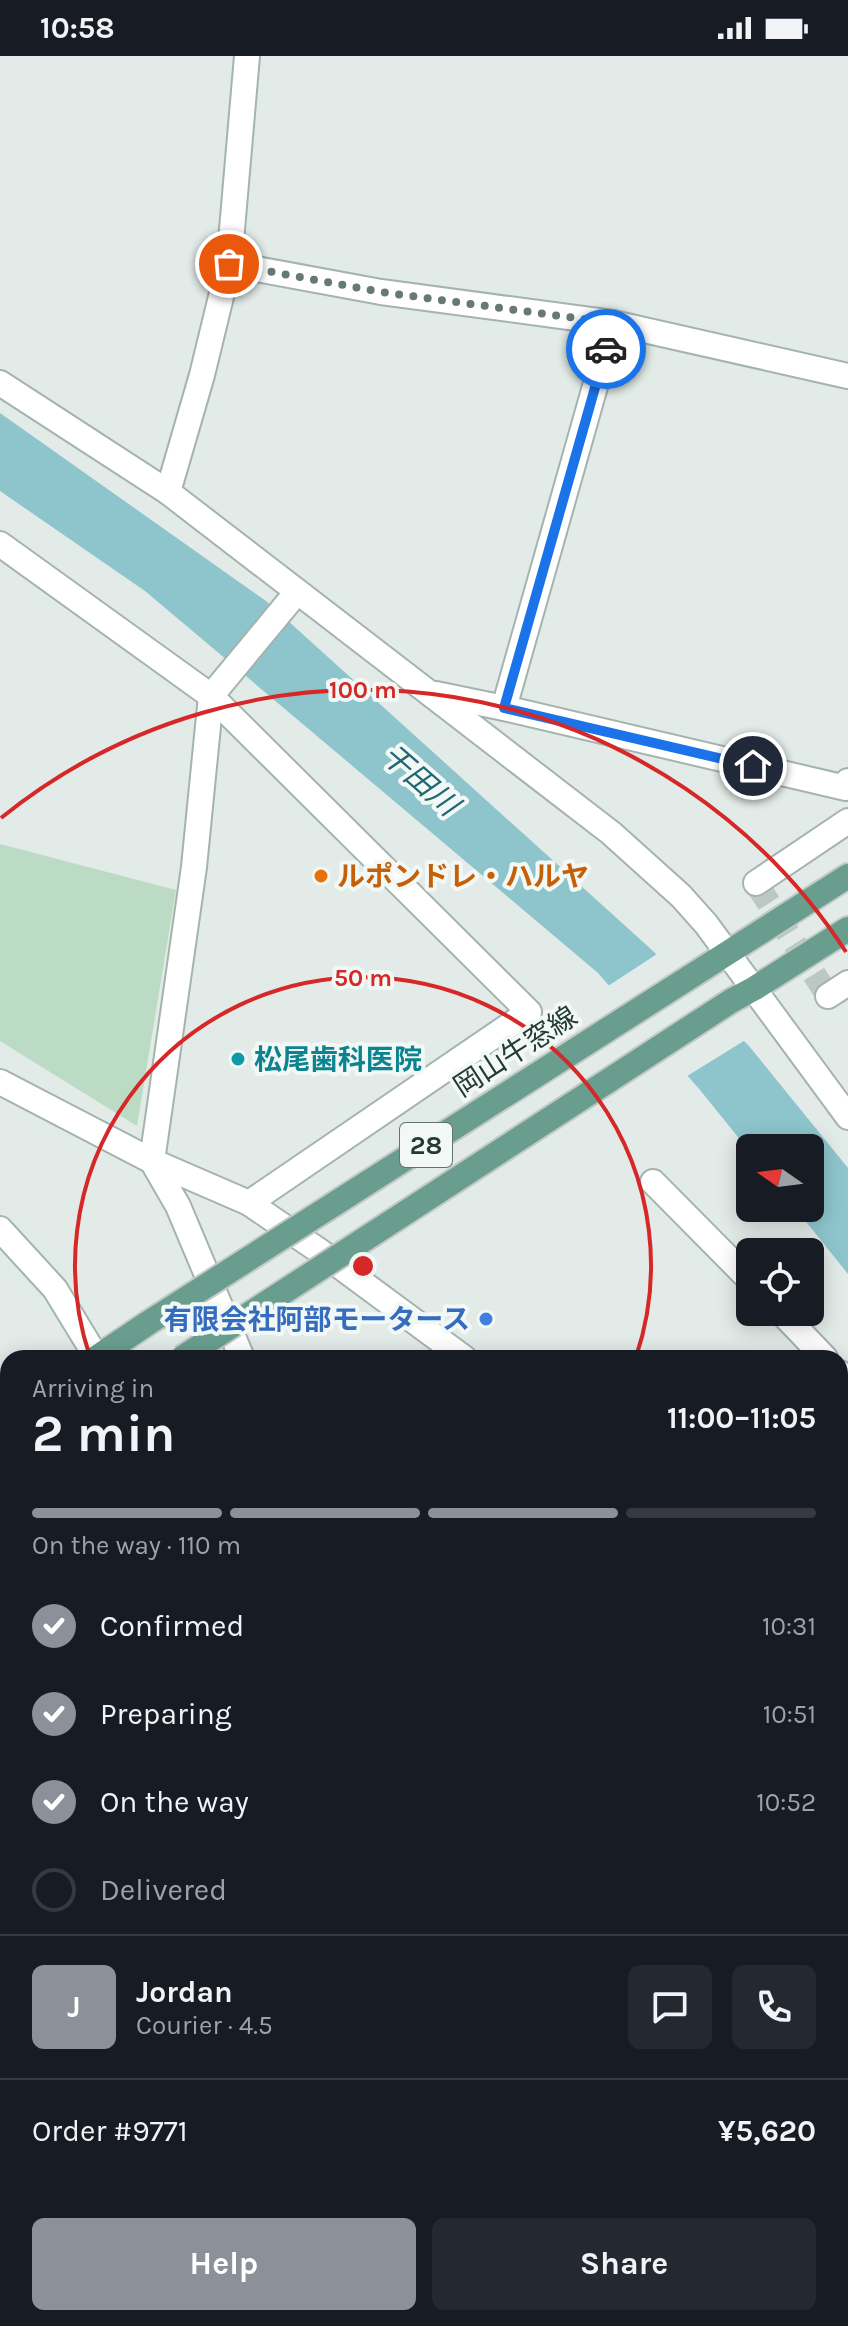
<!DOCTYPE html>
<meta charset="utf-8">
<style>
:root{--surface:#171b24;--page:#242831;--text:#f1f3f6;--muted:#9ea1a6;--line:#363941;--accent:#8c9099}
body{margin:0;font-family:Karla,"Noto Sans JP",sans-serif;background:var(--page);color:var(--text);height:100vh;display:flex;flex-direction:column;font-size:30px;white-space:nowrap}
*{box-sizing:border-box;margin:0}
p{font-size:26px;color:var(--muted)}
.icon{flex:none;width:44px;height:44px;fill:none;stroke:currentColor;stroke-width:2;stroke-linecap:round;stroke-linejoin:round}
.map{position:relative;flex:1;overflow:hidden}
.side{position:absolute;left:0px;top:1294px;width:848px;height:976px;display:flex;flex-direction:column;background:var(--surface);border-radius:24px 24px 0 0;box-shadow:0 4px 20px #0003}
.side>*{flex:none}
.needle{width:52px;rotate:284deg}
.fabs{position:absolute;left:736px;top:1078px;display:grid;gap:16px}
.fabs a{display:grid;place-items:center;width:88px;height:88px;border-radius:12px;background:var(--surface);box-shadow:0 4px 20px #0003;font-size:40px}
.pin{position:absolute;display:grid;place-items:center;width:68px;height:68px;color:#fff;margin:-34px;border:4px solid #fff;border-radius:50%;box-shadow:0 2px 8px #0007}
.courier{position:absolute;display:grid;place-items:center;width:80px;height:80px;margin:-40px;border:6px solid #1a73e8;border-radius:50%;background:#fff;color:#222;box-shadow:0 2px 10px #0007}
.summary em{font-style:normal;font-weight:700}
.summary div{display:flex;flex-direction:column-reverse}
.summary{display:flex;align-items:center;justify-content:space-between;height:136px;padding:0 32px}
h1{font-size:52px;font-weight:700;line-height:60px}
.bar{display:grid;grid-template-columns:repeat(4,1fr);gap:12px 8px;align-content:center;height:96px;padding:0 32px}
.bar i{height:10px;border-radius:6px;background:var(--line)}
.bar .current{background:var(--accent)}
.bar p{grid-column:span 4}
.line{display:flex;align-items:center;gap:20px;padding:0 32px;border-top:2px solid var(--line)}
.line div{flex:1}
.round{display:grid;place-items:center;flex:none;width:84px;height:84px;border-radius:12px;background:var(--page)}
ol{padding:0 32px;list-style:none}
li{display:flex;align-items:center;gap:24px;height:88px}
li p{margin-inline-start:auto}
li .icon{padding:8px;border-radius:50%;background:var(--accent);color:#fff;stroke-width:4}
li:last-child{color:var(--muted)}
li i{width:44px;height:44px;border:4px solid var(--line);border-radius:50%}
.cta{display:flex;gap:16px;margin-top:auto;padding:16px 32px}
.cta a{flex:1;height:92px;border-radius:12px;background:var(--accent);color:#fff;font-size:32px;font-weight:700;line-height:92px;text-align:center}
.cta a+a{background:var(--page);color:var(--text)}
.status{display:flex;justify-content:space-between;align-items:center;height:56px;padding:0 40px;background:var(--surface);direction:ltr}
.status svg{height:22px;fill:currentColor}
.map>svg:first-child{display:block}
.green{fill:#bcdbc4}
.water{fill:#8ec5cd}
.pier{fill:#e2ebe7}
.lines{fill:none;stroke-linecap:round;stroke-linejoin:round}
.street-tunnel{stroke:#bcc8c3;stroke-width:24;stroke-dasharray:24 12;stroke-linecap:butt}
.street-casing{stroke:#a5b3ae;stroke-width:28}
.secondary-casing{stroke:#a1b6ae;stroke-width:28}
.primary-casing{stroke:#c1c8c6;stroke-width:28}
.street{stroke:#fff;stroke-width:24}
.secondary{stroke:#fff;stroke-width:24}
.primary{stroke:#699e8f;stroke-width:24}
.primary-bridge-casing{stroke:#c1c8c6;stroke-width:28;stroke-linecap:butt}
.primary-bridge{stroke:#699e8f;stroke-width:24}
.done{stroke:#667973;stroke-width:8;stroke-dasharray:0 14.4}
.route{stroke:#1a73e8;stroke-width:10}
.ring{fill:none;stroke:#d62828;stroke-width:4}
.food-dot{fill:#e8710a;stroke:#f2f8f5;stroke-width:3}
.culture-dot{fill:#0f9aa8;stroke:#f2f8f5;stroke-width:3}
.shop-dot{fill:#3f7fe0;stroke:#f2f8f5;stroke-width:3}
.labels{text-anchor:middle;stroke-width:8;stroke-linejoin:round;paint-order:stroke}
.shield{fill:#f2f8f5;stroke:#61746e;stroke-width:2}
.shield-label{font-size:26px;font-weight:bold;fill:#233b34}
.food-label{font-size:28px;font-weight:bold;fill:#c56008;stroke:#f2f8f5;text-anchor:start}
.street-label{font-size:28px;fill:#233b34;stroke:#f2f8f5}
.culture-label{font-size:28px;font-weight:bold;fill:#0d838f;stroke:#f2f8f5;text-anchor:start}
.shop-label{font-size:28px;font-weight:bold;fill:#366cbe;stroke:#f2f8f5;text-anchor:end}
.water-label{font-size:30px;font-style:italic;fill:#216873;stroke:#f2f8f5}
.centre{fill:#d62828;stroke:#f2f8f5;stroke-width:4}
.ring-label{font-size:24px;text-anchor:middle;font-weight:bold;fill:#d62828;stroke:#f2f8f5;stroke-width:8;stroke-linejoin:round;paint-order:stroke}
</style>
<div class="status"><b>10:58</b><svg viewBox="0 0 49 12"><path d="M0 12V9h3v3zM5 12V6h3v6zM10 12V3h3v9zM15 12V0h3v12zM26 1h20v11H26zM47 4h2v5h-2z"/></svg></div>
<div class="map">
<svg width="848" height="2270" viewBox="0 0 848 2270">
<rect width="100%" height="100%" fill="#e2ebe7"/>
<g class="green">
<path d="M0 788 176 834 137 1070 0 985Z"/>
<path d="M0 1329 8 1341V1707L0 1698Z"/>
<path d="M504 2262H688L694 2270H511Z"/>
</g>
<g class="water">
<path d="M0 357 266 545 653 895 749 990 848 1112V1218L795 1152H810V1092H750V1096L700 1034 598 917 145 535 0 435Z"/>
<path d="M0 1710 8 1719V2262H495L502 2270H0Z"/>
</g>
<path class="pier" d="M660 896 747 983 684 1022 605 932Z"/>
<g class="lines">
<path class="street-tunnel" d="M756 827 828 940"/>
<defs>
<g id="street">
<path d="M229 208 381 236 613 267 848 320"/>
<path d="M0 327 168 436 611 777 681 840 706 868 848 1061"/>
<path d="M168 436 202 319 229 208 247 0"/>
<path d="M0 488 211 640 297 536"/>
<path d="M436 638 504 652 846 732 848 725"/>
<path d="M211 640 194 811 152 1105 249 1147 318 1194 464 1302"/>
<path d="M211 640 529 956 249 1147"/>
<path d="M504 652 613 267"/>
<path d="M756 827 848 765"/>
<path d="M828 940 848 927"/>
<path d="M0 1026 152 1105 178 1150 242 1302"/>
<path d="M653 1126 750 1224"/>
<path d="M781 1256 825 1302"/>
<path d="M840 1317 848 1326"/>
<path d="M840 1366 848 1359"/>
<path d="M840 1757 848 1769"/>
<path d="M840 2095 848 2089"/>
<path d="M817 2262 824 2270"/>
</g>
<path id="secondary" d="M0 1173 55 1233 97 1302"/>
<g id="primary">
<path d="M704 912 848 820"/>
<path d="M731 945 755 932 848 873"/>
<path d="M96 1302 148 1267"/>
<path d="M0 1365 8 1360"/>
<path d="M0 1419 8 1414"/>
</g>
</defs>
<use href="#street" class="street-casing"/>
<use href="#secondary" class="secondary-casing"/>
<use href="#primary" class="primary-casing"/>
<use href="#street" class="street"/>
<use href="#secondary" class="secondary"/>
<use href="#primary" class="primary"/>
<defs>
<g id="primary-bridge">
<path d="M148 1267 704 912"/>
<path d="M182 1302 731 945"/>
</g>
</defs>
<use href="#primary-bridge" class="primary-bridge-casing"/>
<use href="#primary-bridge" class="primary-bridge"/>
</g>
<g class="lines">
<path class="done" d="M229 208 381 236 613 267 606 293"/>
<path class="route" d="M606 293 504 652 753 710"/>
</g>
<g class="ring">
<path d="M90 1301A288 288 0 1 1 636 1301"/>
<path d="M1 762A576 576 0 0 1 846 896"/>
</g>
<circle class="food-dot" cx="321" cy="820" r="8"/>
<circle class="culture-dot" cx="238" cy="1003" r="8"/>
<circle class="shop-dot" cx="486" cy="1263" r="8"/>
<g class="labels">
<rect class="shield" x="400" y="1067" width="52" height="44" rx="6"/>
<g class="shield-label">
<text x="426" y="1098">28</text>
</g>
<g class="food-label">
<text x="337" y="830">ルポンドレ・ハルヤ</text>
</g>
<g class="street-label">
<text transform="translate(515 995) rotate(-33)" y="10">岡山牛窓線</text>
</g>
<g class="culture-label">
<text x="254" y="1013">松尾歯科医院</text>
</g>
<g class="shop-label">
<text x="470" y="1273">有限会社阿部モータース</text>
</g>
<g class="water-label">
<text transform="translate(420 724) rotate(41)" y="10">干田川</text>
</g>
</g>
<circle cx="363" cy="1210" r="12" class="centre"/>
<g class="ring-label">
<text x="363" y="642">100 m</text>
<text x="363" y="930">50 m</text>
</g>
</svg>
<div class="fabs">
<a><svg class="needle" viewBox="-14 -14 28 28"><path d="M0-13l5 13h-10z" fill="#e53935"/><path d="M0 13l5-13h-10z" fill="#9ea1a6"/></svg></a>
<a><svg class="icon" aria-label="locate" viewBox="0 0 24 24"><circle cx="12" cy="12" r="6"/><path d="M12 2v4M12 18v4M2 12h4M18 12h4"/></svg></a>
</div>
<div class="pin" style="left:229px;top:208px;background:#ea580c"><svg class="icon" aria-label="bag" viewBox="0 0 24 24"><path d="M5 8h14l-1 12H6zM9 8a3 3 0 0 1 6 0"/></svg></div>
<div class="pin" style="left:753px;top:710px;background:#1f2937"><svg class="icon" aria-label="home" viewBox="0 0 24 24"><path d="M3 11l9-7 9 7M6 9v11h12V9"/></svg></div>
<div class="courier" style="left:606px;top:293px"><svg class="icon" aria-label="car" viewBox="0 0 24 24"><path d="M5 17H2v-5l4-1 3-4h7l3 4 3 1v5h-3M9 17h6M6 11h13"/><circle cx="7" cy="17" r="2"/><circle cx="17" cy="17" r="2"/></svg></div>
<section class="side">
<div class="summary"><div><h1>2 min</h1><p>Arriving in</p></div><em>11:00–11:05</em></div>
<div class="bar"><i class="current"></i><i class="current"></i><i class="current"></i><i></i><p>On the way · 110 m</p></div>
<ol>
<li><svg class="icon" aria-label="check" viewBox="0 0 24 24"><path d="M5 12l5 5 9-10"/></svg>Confirmed<p>10:31</p></li>
<li><svg class="icon" aria-label="check" viewBox="0 0 24 24"><path d="M5 12l5 5 9-10"/></svg>Preparing<p>10:51</p></li>
<li><svg class="icon" aria-label="check" viewBox="0 0 24 24"><path d="M5 12l5 5 9-10"/></svg>On the way<p>10:52</p></li>
<li><i></i>Delivered</li>
</ol>
<div class="line" style="height:144px"><b class="round" style="background:var(--accent);color:#fff">J</b><div><b>Jordan</b><p>Courier · 4.5</p></div><a class="round"><svg class="icon" aria-label="chat" viewBox="0 0 24 24"><path d="M4 5h16v11H9l-5 4z"/></svg></a><a class="round"><svg class="icon" aria-label="phone" viewBox="0 0 24 24"><path d="M5 4h4l2 5-3 2q2 4 5 5l2-3 5 2v4C11 20 4 13 5 4z"/></svg></a></div>
<div class="line" style="height:104px"><div>Order #9771</div><b>¥5,620</b></div>
<div class="cta"><a>Help</a><a>Share</a></div>
</section>
</div>
